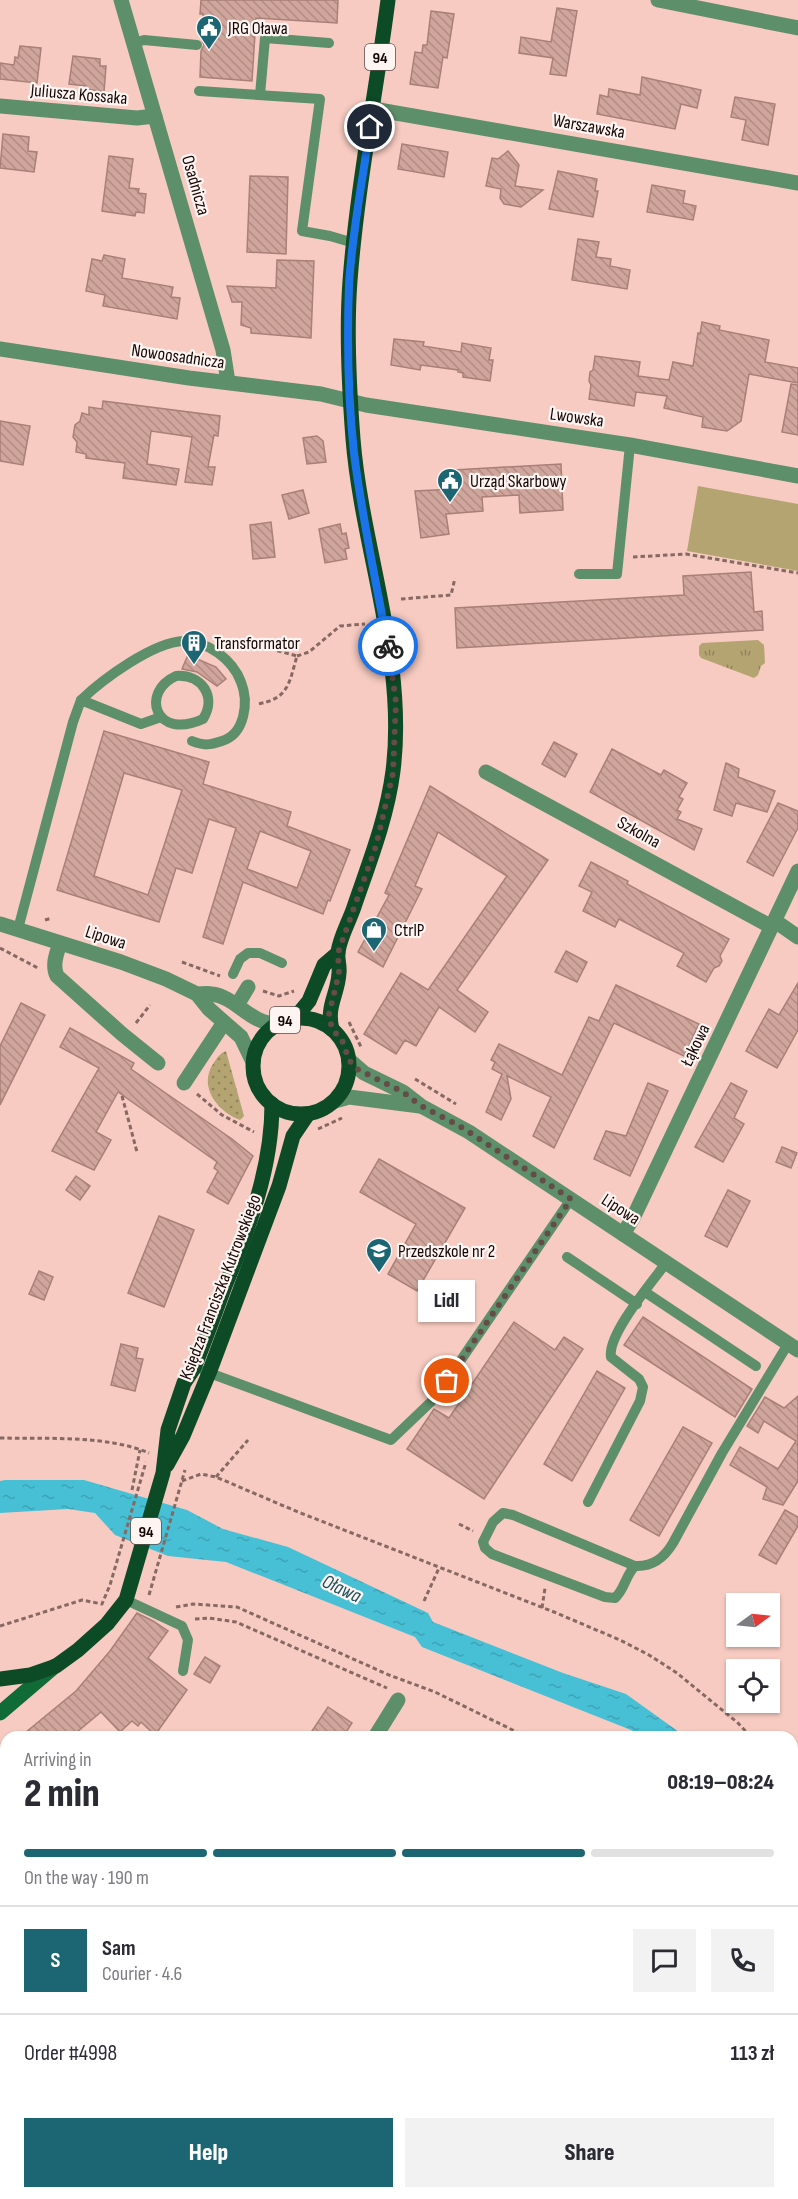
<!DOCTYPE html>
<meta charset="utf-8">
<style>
:root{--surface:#fff;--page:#f2f2f3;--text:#2b2b33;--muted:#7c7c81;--line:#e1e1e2;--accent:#1c6573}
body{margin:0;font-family:"Sofia Sans Condensed",sans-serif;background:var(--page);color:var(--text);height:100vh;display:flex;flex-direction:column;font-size:22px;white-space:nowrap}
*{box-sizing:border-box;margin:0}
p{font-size:20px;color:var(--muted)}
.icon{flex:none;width:33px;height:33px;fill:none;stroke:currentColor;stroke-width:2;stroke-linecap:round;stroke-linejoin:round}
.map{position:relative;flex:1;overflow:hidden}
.panel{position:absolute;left:0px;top:1731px;width:798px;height:468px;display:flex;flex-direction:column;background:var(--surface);border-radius:18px 18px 0 0;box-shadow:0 2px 4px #0004}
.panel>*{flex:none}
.needle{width:39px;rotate:75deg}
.tools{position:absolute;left:726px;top:1593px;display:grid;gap:12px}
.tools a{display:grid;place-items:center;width:54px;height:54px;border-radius:0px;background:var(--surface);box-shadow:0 2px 4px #0004;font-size:30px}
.pin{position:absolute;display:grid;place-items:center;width:51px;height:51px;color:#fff;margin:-26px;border:3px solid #fff;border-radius:50%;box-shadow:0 2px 6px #0007}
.courier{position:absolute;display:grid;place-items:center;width:60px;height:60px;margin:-30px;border:4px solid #1a73e8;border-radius:50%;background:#fff;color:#222;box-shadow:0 2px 8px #0007}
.bubble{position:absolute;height:42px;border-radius:0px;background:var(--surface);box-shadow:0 2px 4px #0004;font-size:20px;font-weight:800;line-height:42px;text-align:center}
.overview em{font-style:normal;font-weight:800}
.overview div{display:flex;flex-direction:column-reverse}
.overview{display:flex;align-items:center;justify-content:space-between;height:102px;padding:0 24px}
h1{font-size:39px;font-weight:800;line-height:45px}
.bar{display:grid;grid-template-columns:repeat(4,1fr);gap:9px 6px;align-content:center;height:72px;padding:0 24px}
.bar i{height:8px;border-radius:4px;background:var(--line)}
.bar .current{background:var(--accent)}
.bar p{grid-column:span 4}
.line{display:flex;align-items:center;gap:15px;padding:0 24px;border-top:2px solid var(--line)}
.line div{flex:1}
.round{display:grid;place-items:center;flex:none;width:63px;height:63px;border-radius:0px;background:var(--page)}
.primary-button{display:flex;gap:12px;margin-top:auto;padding:12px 24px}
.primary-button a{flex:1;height:69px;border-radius:0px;background:var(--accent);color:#fff;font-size:24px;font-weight:800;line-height:69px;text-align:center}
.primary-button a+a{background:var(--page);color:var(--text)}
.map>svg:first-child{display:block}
.grass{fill:url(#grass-dots)}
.park{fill:url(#park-tufts)}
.pitch{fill:#b4a471}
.water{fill:url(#water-ripples)}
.building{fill:url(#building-back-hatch);stroke:#a88077;stroke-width:1.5;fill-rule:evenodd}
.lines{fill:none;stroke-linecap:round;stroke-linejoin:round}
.path{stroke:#866963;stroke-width:3;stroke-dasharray:4.5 3;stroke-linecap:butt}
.service{stroke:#5e8f6b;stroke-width:10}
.pedestrian{stroke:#5e8f6b;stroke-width:15}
.minor{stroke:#5e8f6b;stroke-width:15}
.tertiary{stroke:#5e8f6b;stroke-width:15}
.secondary{stroke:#106b37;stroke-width:15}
.primary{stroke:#0d4a26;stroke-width:15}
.done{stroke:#644c47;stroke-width:6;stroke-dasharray:0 10.8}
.route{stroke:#1a73e8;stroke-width:8}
.labels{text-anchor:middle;stroke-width:4.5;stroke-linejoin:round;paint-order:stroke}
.shield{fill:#fef5f3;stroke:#5b4e4c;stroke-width:1.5}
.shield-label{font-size:16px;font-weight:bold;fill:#150705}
.poi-label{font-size:18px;fill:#150705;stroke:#fef5f3;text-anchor:start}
.street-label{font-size:18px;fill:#150705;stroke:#fef5f3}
.water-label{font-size:20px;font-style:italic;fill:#1e515b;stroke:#fef5f3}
</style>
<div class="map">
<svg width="798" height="2199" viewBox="0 0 798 2199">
<defs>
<pattern id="grass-dots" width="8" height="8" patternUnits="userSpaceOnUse" patternTransform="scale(1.5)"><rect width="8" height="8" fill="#b4a471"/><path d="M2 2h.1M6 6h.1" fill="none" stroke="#91845b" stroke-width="1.8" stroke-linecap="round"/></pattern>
<pattern id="park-tufts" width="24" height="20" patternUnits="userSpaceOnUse" patternTransform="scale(1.5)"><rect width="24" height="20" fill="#b4a471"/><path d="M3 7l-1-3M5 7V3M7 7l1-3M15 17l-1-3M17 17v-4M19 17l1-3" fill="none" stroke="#91845b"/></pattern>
<pattern id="water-ripples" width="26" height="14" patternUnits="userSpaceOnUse" patternTransform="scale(1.5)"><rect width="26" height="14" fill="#47bfd5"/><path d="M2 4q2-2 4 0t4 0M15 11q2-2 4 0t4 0" fill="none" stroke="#3da3b5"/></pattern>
<pattern id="building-back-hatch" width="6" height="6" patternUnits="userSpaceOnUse" patternTransform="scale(1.5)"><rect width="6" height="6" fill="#d0a59c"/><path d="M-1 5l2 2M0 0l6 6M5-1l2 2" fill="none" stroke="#b28d85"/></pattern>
</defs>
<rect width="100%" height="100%" fill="#f7cbc1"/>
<path class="grass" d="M226 1051 244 1116 240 1120C218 1112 198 1087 213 1064 217 1058 220 1053 226 1051Z"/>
<path class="park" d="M758 640 764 645 765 663 761 666 758 675 754 678 701 658 699 655V646L702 643Z"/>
<path class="pitch" d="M698 486 798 504V571L687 551Z"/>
<g class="water">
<path d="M5 1480H84L187 1510 223 1529 288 1547 428 1613 433 1622 563 1673 626 1694 686 1737H641L631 1730 422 1647 415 1637 226 1562 168 1556 115 1535 95 1513 68 1509 0 1513V1481Z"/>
<path d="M792 1884 798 1903V1996L792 1972Z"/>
</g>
<g class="building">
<path d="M201 0H338L337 23 256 18 252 81 200 77 201 51 204 45 202 40 203 14H200Z"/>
<path d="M557 8 577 11 566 76 550 74 553 58 519 53 521 37 551 42Z"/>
<path d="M431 11 454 14 447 58 443 57 438 88 410 84 415 52 422 53 423 45H427Z"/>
<path d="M20 46 41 48 37 83 0 79V63L14 65 15 57 18 58Z"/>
<path d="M73 56 100 59V66H106L104 92 86 89V86L69 84Z"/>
<path d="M642 77 701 90 697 108 681 104 675 129 597 114 600 95 608 97 609 89 640 95Z"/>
<path d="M735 97 775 104 768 145 742 140 746 120 731 117Z"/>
<path d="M3 134 29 137 28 151 37 152 34 172 0 168Z"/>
<path d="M402 144 448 152 444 177 398 169Z"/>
<path d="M508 151 519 165 515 186 543 190 521 207 504 204 500 198 501 189 486 186 492 158 498 159Z"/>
<path d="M109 156 133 159 129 188 139 189 138 193 146 194 144 213 136 212 135 216 102 211Z"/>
<path d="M558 171 597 179 595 191H598L593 217 549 209Z"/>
<path d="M250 176 288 177 286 254 247 252Z"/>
<path d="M652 185 685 191 683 203 696 206 693 220 647 212Z"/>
<path d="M578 239 599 242 596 257 611 259 610 266 630 270 627 289 572 280Z"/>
<path d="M104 255 125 259 122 278 173 287 171 297 180 298 177 319 103 306 105 295 86 291 92 259 102 261Z"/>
<path d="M277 260 314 261 311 338 251 333V328L241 325 242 302H232L227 286 276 288Z"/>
<path d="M702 322 720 326 719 330 769 340 765 362 798 368V383L749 374 741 421 727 431 702 427 703 417 664 408 667 396 636 392 634 406 589 399 591 385 589 381 590 372 593 370 595 356 640 362 638 376 669 380 673 362 693 366 698 333 700 334Z"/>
<path d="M394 339 424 342 423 346 461 352 462 343 491 348 489 360H493L490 381 463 377V373L458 372V370L421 365 420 370 391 365Z"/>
<path d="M791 384 798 385V435L782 432Z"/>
<path d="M103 401 220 416 218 436 214 435 208 467H215L212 485 185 482 192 437 151 431 147 464 179 469 176 485 123 478 125 463 86 458V454L76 452 77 442 73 437 75 425 80 421 82 413 89 415V407L102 409Z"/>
<path d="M0 421 30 426 23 465 0 461Z"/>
<path d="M317 436 323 441 326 462 307 464 303 438Z"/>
<path d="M561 464 563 510 520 513 519 495 482 497 483 511 446 514 449 534 421 538 415 491 455 489 454 470Z"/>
<path d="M303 490 309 513 289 519 282 495Z"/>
<path d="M271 522 275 557 253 559 250 525Z"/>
<path d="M340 524 342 534 346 533 349 548 345 549 347 559 325 563 319 529Z"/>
<path d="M751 572 754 612 762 611 763 630 457 648 455 608 684 595 683 576Z"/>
<path d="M188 655 216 667 226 679 217 686 197 672 182 669Z"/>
<path d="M104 731 209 762 203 784 291 812 287 826 350 850 330 901 328 900 323 914 243 882 223 944 203 937 236 828 209 819 192 873 176 868 159 922 57 890ZM124 773 182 790 148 895 94 876ZM260 831 311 851 297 888 247 869Z"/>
<path d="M554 742 577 754 565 777 542 764Z"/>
<path d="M612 749 661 775 664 770 687 783 679 797 683 799 677 810 681 812 677 819 702 829 694 850 590 792Z"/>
<path d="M726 763 739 769 738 777 775 791 767 812 736 803 732 816 714 810Z"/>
<path d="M430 786 548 860 457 990 488 1012 475 1032 439 1007 416 1046 405 1040 396 1054 364 1034 401 973 428 990 507 876 438 832 415 886 422 889 383 967 358 952 389 895 385 893Z"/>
<path d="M778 803 798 811V828L773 876 747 862Z"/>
<path d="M591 862 628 881 627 884 729 939 720 956 722 961 719 966 714 968 706 982 677 966 684 953 619 919 615 927 583 911 592 892 579 886Z"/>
<path d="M566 951 587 962 577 982 555 972Z"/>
<path d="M798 983V1030L777 1068 746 1051 769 1009 779 1015Z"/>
<path d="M616 985 699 1024 684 1056 614 1023 554 1148 533 1136 551 1097 507 1076 511 1099 501 1120 486 1112 502 1074 492 1069 495 1062 491 1060 499 1044 562 1075 589 1017 599 1021Z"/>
<path d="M21 1003 45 1015 0 1105V1046Z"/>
<path d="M70 1028 134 1063 131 1069 232 1139 253 1156 228 1204 207 1192 218 1171 214 1168 217 1162 118 1092 96 1132 111 1140 94 1170 52 1151 99 1068 60 1047Z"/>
<path d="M648 1083 668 1091 630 1176 594 1159 606 1131 626 1136Z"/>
<path d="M731 1083 747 1091 734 1118 744 1124 723 1162 695 1147Z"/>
<path d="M782 1147 797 1153 791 1168 776 1162Z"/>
<path d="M379 1159 465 1208 417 1291 388 1274 416 1224 360 1192Z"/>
<path d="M76 1176 90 1186 80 1200 66 1190Z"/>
<path d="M728 1190 750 1201 727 1247 705 1236Z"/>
<path d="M159 1216 194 1230 164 1307 128 1293Z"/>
<path d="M39 1271 53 1277 44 1300 29 1294Z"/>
<path d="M643 1317 752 1389 735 1417 624 1345Z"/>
<path d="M514 1322 555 1350 564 1337 583 1349 484 1499 407 1449 434 1409 449 1418Z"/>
<path d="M121 1344 138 1348 136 1358 143 1359 135 1391 111 1385Z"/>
<path d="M597 1371 625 1388 572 1481 544 1464Z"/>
<path d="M798 1396V1481L783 1505 763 1499 767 1487 730 1465 740 1447 778 1469 796 1441 764 1421 758 1433 747 1426 765 1397 784 1408Z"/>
<path d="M683 1427 712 1443 659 1536 630 1520Z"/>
<path d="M785 1510 798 1517V1526L776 1564 759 1555Z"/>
<path d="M137 1613 153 1621 168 1631 148 1658 187 1690 155 1735 141 1722 138 1726 132 1721 120 1732 101 1712 71 1737H20L76 1691 110 1651Z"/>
<path d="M205 1657 220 1666 210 1683 194 1674Z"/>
<path d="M328 1707 352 1723 343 1737H308Z"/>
</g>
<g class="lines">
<g class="path">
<path d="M633 557 686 554 798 573"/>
<path d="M401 599 451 595 455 578"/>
<path d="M233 647 256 645 297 656C289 683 289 699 257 704"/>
<path d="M297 656 309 652 340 626 365 624"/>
<path d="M45 920 52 918"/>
<path d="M0 948 38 968"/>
<path d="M182 962 220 976"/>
<path d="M263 991 279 996 294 991"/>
<path d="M349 1022 362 1049"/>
<path d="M136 1023 150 1005"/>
<path d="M415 1079 456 1104"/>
<path d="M197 1094 222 1115 254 1132"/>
<path d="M122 1096 137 1152"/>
<path d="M318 1129 342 1118"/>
<path d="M0 1438C46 1439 107 1435 149 1453"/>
<path d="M216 1477 248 1440"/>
<path d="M182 1481 201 1474 216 1477 298 1512 554 1612 620 1640 649 1655 677 1673 738 1723 751 1737"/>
<path d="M132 1490 140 1450"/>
<path d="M459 1524 473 1531"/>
<path d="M149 1595 185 1470"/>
<path d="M424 1601 439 1568"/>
<path d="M176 1607 193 1604 237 1607 389 1675 435 1692 527 1737"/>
<path d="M542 1608 545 1588"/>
<path d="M195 1619 209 1618 236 1622 387 1688"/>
<path d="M0 1626 82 1600 102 1604 110 1585 146 1462"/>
<path d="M792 1791 798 1800"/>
<path d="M0 2093 6 2105"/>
<path d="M792 2115 798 2129"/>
<path d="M52 2193 55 2199"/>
</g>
<g class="service">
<path d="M134 43 144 40 197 45"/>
<path d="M199 91 320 99 302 231 330 236 354 243"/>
<path d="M260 95 265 38 329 43"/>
<path d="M579 574H617L630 445"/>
<path d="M176 676C202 674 217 697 203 719 155 741 140 692 176 676Z"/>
<path d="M161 717 141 724 81 700C103 679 153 642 184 641 208 641 233 660 241 682 249 702 245 734 222 741 210 745 204 746 192 741"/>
<path d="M18 929 73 722 81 700"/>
<path d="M233 974 240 959 248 953H260L282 963"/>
<path d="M567 1257 637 1304"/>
<path d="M645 1292 756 1366"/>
<path d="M204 1371 391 1440 435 1398 571 1199"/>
<path d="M588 1502 640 1401 643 1387 639 1379 611 1357C607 1335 652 1282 666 1263"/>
<path d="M635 1566C625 1576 625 1589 615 1598L605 1597 492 1554 485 1548 483 1542 493 1522 503 1513 513 1515 635 1566C653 1567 664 1558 673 1543L722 1453 788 1344"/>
<path d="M126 1600 182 1626 188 1640 183 1671"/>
<path d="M0 1831 6 1827"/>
<path d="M0 1860 6 1868"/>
<path d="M0 1930 6 1926"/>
<path d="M456 2199 458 2193"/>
<path d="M528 2199 538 2193"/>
</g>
<g class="pedestrian">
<path d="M239 1002 248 987"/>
<path d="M184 1083 221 1027"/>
</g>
<g class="minor">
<path d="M121 0 223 350 228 382"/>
<path d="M658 0 798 28"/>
<path d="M0 106 137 118 155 116"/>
<path d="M373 109 798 183"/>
<path d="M0 349 189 378 321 394 366 405 630 445 798 476"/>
<path d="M486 772 772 927"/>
<path d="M775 921 798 937"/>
<path d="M60 944C56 954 52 966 57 976L122 1034 158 1063"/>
<path d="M623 1234 633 1218 798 871"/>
<path d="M375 1737 398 1700"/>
<path d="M0 1996 6 1993"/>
<path d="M0 2018 6 2029"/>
<path d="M158 2193 172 2199"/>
<path d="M655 2193 663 2199"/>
</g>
<g class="tertiary">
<path d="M0 924 121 962 166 979 197 994 209 1009 241 1037 253 1062"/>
<path d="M197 994C202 994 207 993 212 994 236 997 250 1024 277 1024"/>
<path d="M349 1060 364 1073 403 1092 421 1106 469 1132 798 1350"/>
<path d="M335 1101 349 1097 420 1106"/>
</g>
<g class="secondary">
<path d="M0 1713 55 1666"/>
<path d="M0 2156 6 2169"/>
<path d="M17 2193 20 2199"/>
</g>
<g class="primary">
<circle cx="301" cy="1066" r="48"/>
<path d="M295 1018 309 1001 324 965 338 953"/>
<path d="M332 1029C326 1006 338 994 339 973 340 966 337 959 338 952 340 937 349 922 354 907 369 863 387 818 393 771 407 659 362 550 353 439 349 387 346 333 350 281 357 187 376 94 388 0"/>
<path d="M167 1465 183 1436 209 1373 279 1186 293 1136 308 1114"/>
<path d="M0 1679 30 1675 56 1666 78 1650 107 1624 126 1600 163 1473 168 1430 184 1383 194 1368C205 1341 215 1313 225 1286 249 1228 272 1168 272 1104"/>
</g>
</g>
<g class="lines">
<path class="done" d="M388 646 396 702 393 773 376 846 338 953 339 973 329 1014 332 1029 342 1040 349 1060 357 1069 403 1092 421 1106 458 1125 571 1199 447 1381"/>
<path class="route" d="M370 127C363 179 352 232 349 285 347 340 348 398 354 453 362 518 376 582 388 646"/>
</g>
<defs>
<symbol id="civic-pin" viewBox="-11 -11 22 30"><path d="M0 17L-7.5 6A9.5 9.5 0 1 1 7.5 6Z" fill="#1c6573" stroke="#fef5f3"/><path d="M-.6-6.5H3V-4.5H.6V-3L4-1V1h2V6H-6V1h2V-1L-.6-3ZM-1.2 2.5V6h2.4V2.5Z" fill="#fff"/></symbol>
<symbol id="building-pin" viewBox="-11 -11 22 30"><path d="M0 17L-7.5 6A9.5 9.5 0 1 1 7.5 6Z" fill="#1c6573" stroke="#fef5f3"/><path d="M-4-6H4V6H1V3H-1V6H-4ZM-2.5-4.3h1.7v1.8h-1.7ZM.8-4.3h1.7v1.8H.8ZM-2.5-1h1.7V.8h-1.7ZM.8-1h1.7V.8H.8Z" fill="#fff"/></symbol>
<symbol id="shop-pin" viewBox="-11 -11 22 30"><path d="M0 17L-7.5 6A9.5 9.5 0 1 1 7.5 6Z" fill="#1c6573" stroke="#fef5f3"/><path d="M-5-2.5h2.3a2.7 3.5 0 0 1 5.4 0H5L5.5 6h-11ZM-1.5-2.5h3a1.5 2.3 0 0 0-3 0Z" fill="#fff"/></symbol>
<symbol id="school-pin" viewBox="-11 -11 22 30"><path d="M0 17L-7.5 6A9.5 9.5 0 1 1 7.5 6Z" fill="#1c6573" stroke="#fef5f3"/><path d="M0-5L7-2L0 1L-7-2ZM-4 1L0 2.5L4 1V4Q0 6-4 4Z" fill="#fff"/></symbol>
</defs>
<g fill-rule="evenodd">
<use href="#civic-pin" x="194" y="13" width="30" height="40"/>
<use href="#civic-pin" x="435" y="466" width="30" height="40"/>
<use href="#building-pin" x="179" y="628" width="30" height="40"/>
<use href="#shop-pin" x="359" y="915" width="30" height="40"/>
<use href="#school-pin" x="364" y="1236" width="30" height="40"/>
</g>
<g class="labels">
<g class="shield">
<rect x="365" y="44" width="30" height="26" rx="4.5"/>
<rect x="270" y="1007" width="30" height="26" rx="4.5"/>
<rect x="131" y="1518" width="30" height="26" rx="4.5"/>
</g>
<g class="shield-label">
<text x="380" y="63">94</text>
<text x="285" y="1026">94</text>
<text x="146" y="1537">94</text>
</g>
<g class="poi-label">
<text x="228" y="34">JRG Oława</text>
<text x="470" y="487">Urząd Skarbowy</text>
<text x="214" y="649">Transformator</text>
<text x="394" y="936">CtrlP</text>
<text x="398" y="1257">Przedszkole nr 2</text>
</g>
<g class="street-label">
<text transform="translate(79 94) rotate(5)" y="6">Juliusza Kossaka</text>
<text transform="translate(589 126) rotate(10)" y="6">Warszawska</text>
<text transform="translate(196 185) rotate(74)" y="6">Osadnicza</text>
<text transform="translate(178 356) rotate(8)" y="6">Nowoosadnicza</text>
<text transform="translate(577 417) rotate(8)" y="6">Lwowska</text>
<text transform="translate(639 832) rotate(29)" y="6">Szkolna</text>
<text transform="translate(106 937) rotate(18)" y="6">Lipowa</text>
<text transform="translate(695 1045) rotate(-64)" y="6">Łąkowa</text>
<text transform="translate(621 1209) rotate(33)" y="6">Lipowa</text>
<text transform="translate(220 1287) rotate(-69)" y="6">Księdza Franciszka Kutrowskiego</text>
</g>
<g class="water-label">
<text transform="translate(342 1588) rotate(25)" y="7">Oława</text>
</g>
</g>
</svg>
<div class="tools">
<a><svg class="needle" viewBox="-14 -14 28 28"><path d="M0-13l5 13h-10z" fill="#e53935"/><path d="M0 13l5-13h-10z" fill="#7c7c81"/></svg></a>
<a><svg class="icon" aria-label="locate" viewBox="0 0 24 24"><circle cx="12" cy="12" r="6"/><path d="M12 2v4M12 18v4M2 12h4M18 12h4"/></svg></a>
</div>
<div class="pin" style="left:447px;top:1381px;background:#ea580c"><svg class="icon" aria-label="bag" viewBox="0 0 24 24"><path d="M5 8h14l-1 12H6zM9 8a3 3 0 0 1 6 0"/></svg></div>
<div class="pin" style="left:370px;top:127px;background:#1f2937"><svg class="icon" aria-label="home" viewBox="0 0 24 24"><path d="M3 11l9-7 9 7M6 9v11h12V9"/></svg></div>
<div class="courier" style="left:388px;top:646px"><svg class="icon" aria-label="bike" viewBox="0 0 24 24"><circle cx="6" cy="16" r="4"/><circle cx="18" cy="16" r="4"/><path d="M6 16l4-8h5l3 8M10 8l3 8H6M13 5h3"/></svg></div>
<div class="bubble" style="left:418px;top:1280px;width:57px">Lidl</div>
<section class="panel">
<div class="overview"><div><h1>2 min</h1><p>Arriving in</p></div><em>08:19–08:24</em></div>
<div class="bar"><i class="current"></i><i class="current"></i><i class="current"></i><i></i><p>On the way · 190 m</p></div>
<div class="line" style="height:108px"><b class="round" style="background:var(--accent);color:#fff">S</b><div><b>Sam</b><p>Courier · 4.6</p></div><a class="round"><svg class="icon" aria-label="chat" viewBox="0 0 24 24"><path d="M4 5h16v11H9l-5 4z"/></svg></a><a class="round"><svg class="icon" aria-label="phone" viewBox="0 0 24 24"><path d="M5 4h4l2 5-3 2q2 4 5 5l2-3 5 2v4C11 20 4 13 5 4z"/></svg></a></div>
<div class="line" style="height:78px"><div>Order #4998</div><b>113 zł</b></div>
<div class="primary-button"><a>Help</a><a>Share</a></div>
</section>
</div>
